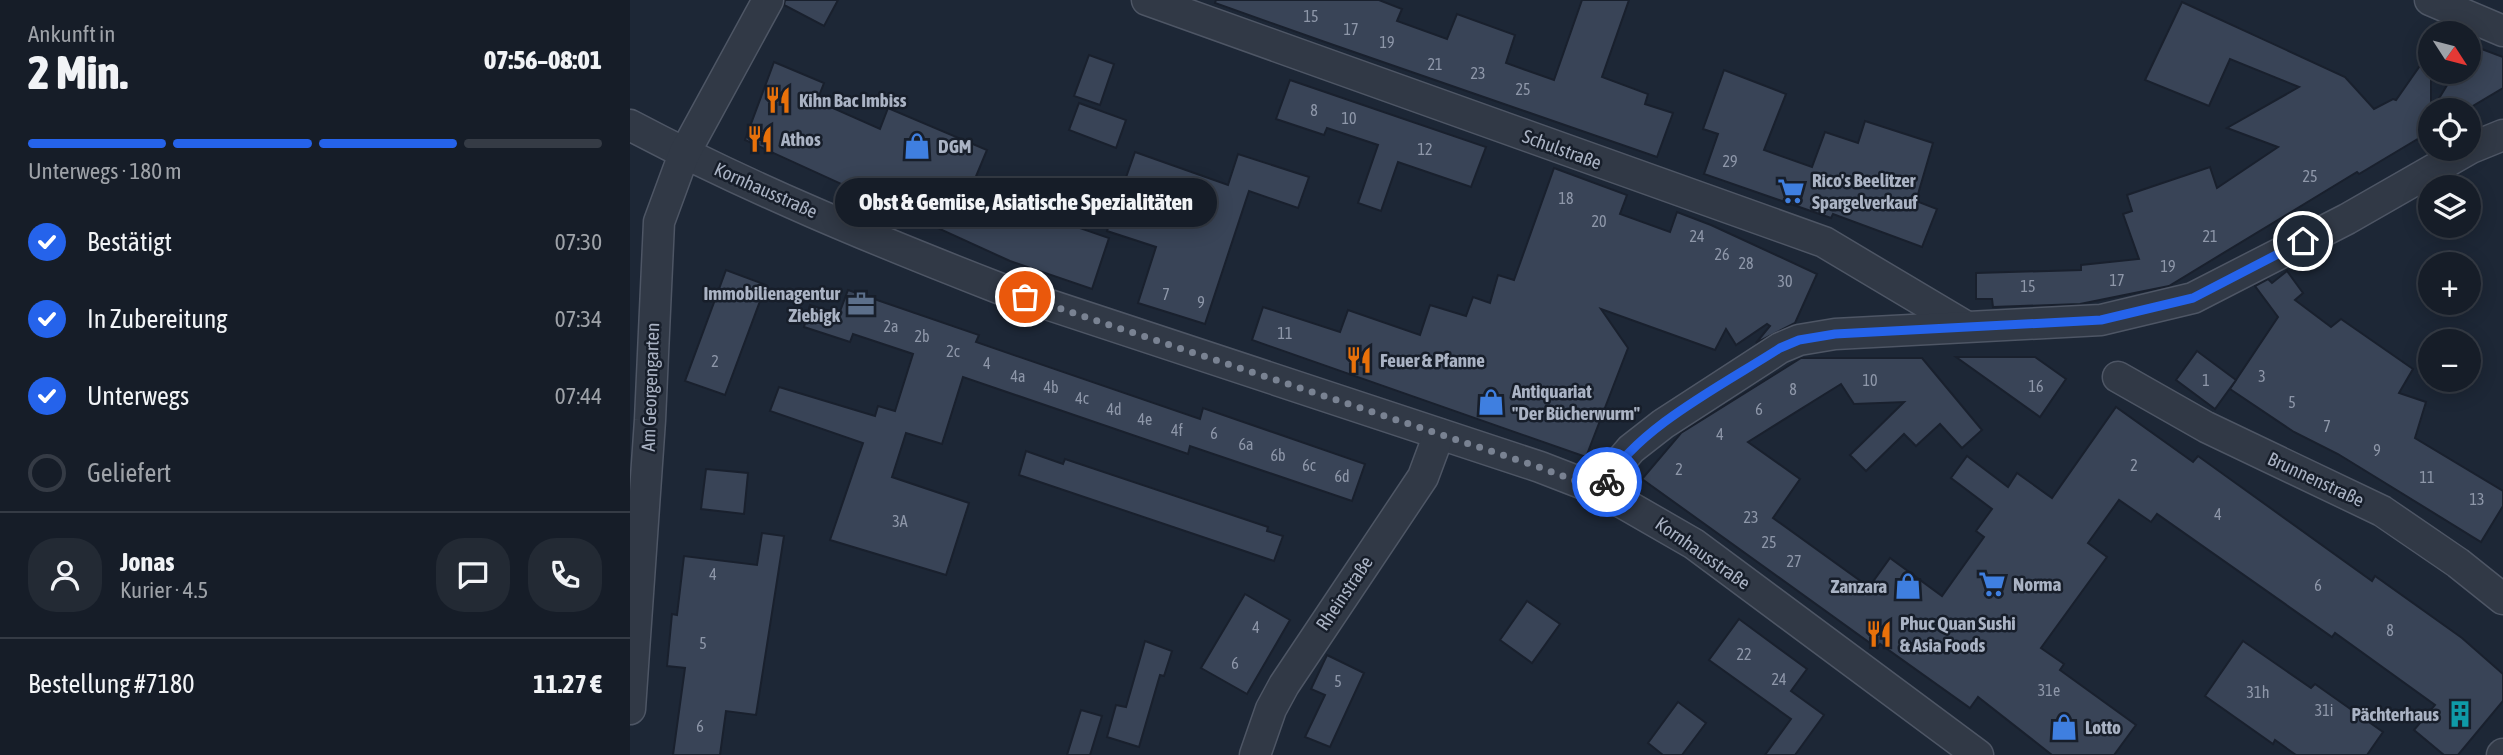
<!DOCTYPE html>
<html lang="de">
<meta charset="utf-8">
<style>
:root{--surface:#161d28;--page:#232a34;--text:#f1f3f6;--muted:#9ea2a8;--line:#353b45;--accent:#2563eb}
body{margin:0;font-family:"Asap Condensed",sans-serif;background:var(--page);color:var(--text);height:100vh;display:flex;flex-direction:column;font-size:26px;white-space:nowrap}
*{box-sizing:border-box;margin:0}
p{font-size:23px;color:var(--muted)}
.icon{flex:none;width:38px;height:38px;fill:none;stroke:currentColor;stroke-width:2;stroke-linecap:round;stroke-linejoin:round}
.map{position:relative;flex:1;overflow:hidden}
.drawer{display:flex;flex-direction:column;background:var(--surface);width:630px}
.drawer>*{flex:none}
.needle{width:46px;rotate:126deg}
.buttons{position:absolute;left:1788px;top:21px;display:grid;gap:14px}
.buttons a{display:grid;place-items:center;width:63px;height:63px;border-radius:50%;background:var(--surface);box-shadow:0 4px 18px #0003,0 0 0 2px var(--line);font-size:35px}
.pin{position:absolute;display:grid;place-items:center;width:60px;height:60px;color:#fff;margin:-30px;border:4px solid #fff;border-radius:50%;box-shadow:0 2px 7px #0007}
.courier{position:absolute;display:grid;place-items:center;width:70px;height:70px;margin:-35px;border:5px solid #2563eb;border-radius:50%;background:#fff;color:#222;box-shadow:0 2px 9px #0007}
.bubble{position:absolute;height:49px;border-radius:24px;background:var(--surface);box-shadow:0 4px 18px #0003,0 0 0 2px var(--line);font-size:23px;font-weight:800;line-height:49px;text-align:center}
.headline em{font-style:normal;font-weight:800}
.headline div{display:flex;flex-direction:column-reverse}
.headline{display:flex;align-items:center;justify-content:space-between;height:119px;padding:0 28px}
h1{font-size:46px;font-weight:800;line-height:52px}
.bar{display:grid;grid-template-columns:repeat(4,1fr);gap:10px 7px;align-content:center;height:84px;padding:0 28px}
.bar i{height:9px;border-radius:5px;background:var(--line)}
.bar .current{background:var(--accent)}
.bar p{grid-column:span 4}
.line{display:flex;align-items:center;gap:18px;padding:0 28px;border-top:2px solid var(--line)}
.line div{flex:1}
.round{display:grid;place-items:center;flex:none;width:74px;height:74px;border-radius:28px;background:var(--page)}
ol{padding:0 28px;list-style:none}
li{display:flex;align-items:center;gap:21px;height:77px}
li p{margin-inline-start:auto}
li .icon{padding:7px;border-radius:50%;background:var(--accent);color:#fff;stroke-width:4}
li:last-child{color:var(--muted)}
li i{width:38px;height:38px;border:4px solid var(--line);border-radius:50%}
main{display:flex;flex:1;min-height:0}
.map>svg:first-child{display:block}
.building{fill:#394457;stroke:#19202d;stroke-width:2}
.lines{fill:none;stroke-linecap:round;stroke-linejoin:round}
.street-casing{stroke:#4e5665;stroke-width:33}
.street{stroke:#313946;stroke-width:30}
.done{stroke:#798292;stroke-width:7;stroke-dasharray:0 12.6}
.route{stroke:#2563eb;stroke-width:9}
.labels{text-anchor:middle;stroke-width:5;stroke-linejoin:round;paint-order:stroke}
.number-label{font-size:16px;fill:#8e97a9}
.poi-label{font-size:19px;font-weight:bold;fill:#aab3c4;stroke:#171e2a;text-anchor:start}
.street-label{font-size:19px;fill:#aab3c4;stroke:#171e2a}
</style>
<main>
<section class="drawer">
<div class="headline"><div><h1>2 Min.</h1><p>Ankunft in</p></div><em>07:56–08:01</em></div>
<div class="bar"><i class="current"></i><i class="current"></i><i class="current"></i><i></i><p>Unterwegs · 180 m</p></div>
<ol>
<li><svg class="icon" aria-label="check" viewBox="0 0 24 24"><path d="M5 12l5 5 9-10"/></svg>Bestätigt<p>07:30</p></li>
<li><svg class="icon" aria-label="check" viewBox="0 0 24 24"><path d="M5 12l5 5 9-10"/></svg>In Zubereitung<p>07:34</p></li>
<li><svg class="icon" aria-label="check" viewBox="0 0 24 24"><path d="M5 12l5 5 9-10"/></svg>Unterwegs<p>07:44</p></li>
<li><i></i>Geliefert</li>
</ol>
<div class="line" style="height:126px"><a class="round"><svg class="icon" aria-label="person" viewBox="0 0 24 24"><circle cx="12" cy="8" r="4"/><path d="M4 21q1-7 8-7t8 7"/></svg></a><div><b>Jonas</b><p>Kurier · 4.5</p></div><a class="round"><svg class="icon" aria-label="chat" viewBox="0 0 24 24"><path d="M4 5h16v11H9l-5 4z"/></svg></a><a class="round"><svg class="icon" aria-label="phone" viewBox="0 0 24 24"><path d="M5 4h4l2 5-3 2q2 4 5 5l2-3 5 2v4C11 20 4 13 5 4z"/></svg></a></div>
<div class="line" style="height:91px"><div>Bestellung #7180</div><b>11.27 €</b></div>
</section>
<div class="map">
<svg width="1873" height="755" viewBox="0 0 1873 755">
<rect width="100%" height="100%" fill="#1d2736"/>
<g class="building">
<path d="M155 0H208L194 26 154 5Z"/>
<path d="M586 0H749L772 9 767 21 817 39 827 14 885 35 876 63 924 80 952 0H999L972 77 1018 94 1015 104 1043 113 1027 157 695 42 585 3Z"/>
<path d="M1552 2 1715 77 1744 109 1763 99 1766 100 1801 50V131L1729 174 1727 172 1539 286 1450 304 1363 307 1362 299H1346V273L1451 270V265L1509 259 1493 214 1502 211 1497 195 1580 167 1587 188 1648 147 1597 128 1669 87 1600 59 1579 106 1515 80Z"/>
<path d="M1841 45 1873 57V88L1836 110H1802L1825 72H1839Z"/>
<path d="M459 55 484 64 470 105 444 96Z"/>
<path d="M144 62 194 83 187 101 250 129 258 108 357 150 337 198 380 213 383 205 479 238 462 289 380 261 115 140Z"/>
<path d="M1094 70 1156 94 1134 150 1182 167 1195 132 1228 143 1235 121 1303 143 1286 201 1307 209 1292 247 1203 214 1201 218 1074 174 1088 134 1073 129Z"/>
<path d="M660 80 856 147 841 187 768 162 751 211 728 203 748 145 697 128 694 135 646 119Z"/>
<path d="M449 103 496 120 486 148 439 130Z"/>
<path d="M505 152 598 185 608 154 679 177 668 208 619 191 575 324 508 303 526 247 477 231Z"/>
<path d="M924 168 997 195 990 214 1040 232 1047 212 1081 225 1187 274 1165 323 1126 343 1140 326 1137 324 1106 345 1096 329 1085 350 971 309 998 348 956 457 622 340 633 307 710 332 718 310 790 335 800 305 836 316 843 297 860 303 868 275 884 280Z"/>
<path d="M96 270 136 285 95 395 55 381Z"/>
<path d="M1657 271 1673 293 1665 300 1701 327 1711 319 1783 369 1769 393 1796 402 1785 438 1873 491V506L1851 542 1708 454 1664 432 1600 389 1648 317 1625 286 1638 279 1642 283Z"/>
<path d="M218 290 349 335 346 342 570 419 573 408 735 464 722 501 560 446 558 454 333 377 312 444 276 433 262 477 339 503 316 575 200 540 233 443 140 411 149 387 245 416 248 406 265 411 283 354 223 334 220 342 174 327 180 305 209 314Z"/>
<path d="M1567 351 1606 380 1585 409 1546 380Z"/>
<path d="M1326 357H1405L1436 379 1410 417Z"/>
<path d="M1171 358H1292L1352 430 1332 448 1310 424 1286 446 1274 434 1236 471 1220 455 1274 402 1224 404 1211 384 1118 442 1170 479 1143 518 1239 587 1260 558 1312 596 1354 537 1346 531 1362 509 1321 478 1337 456 1378 487 1387 473 1422 498 1486 407 1563 462 1568 456 1742 581 1745 576 1832 638 1873 674V701L1828 755H1814L1784 730 1805 705 1705 633 1702 637 1527 514 1521 522 1489 500 1458 543 1477 557 1411 648 1434 664 1430 670 1506 725 1484 755H1422L1348 697 1340 708 1250 644 1247 648 1012 479 1051 433Z"/>
<path d="M396 451 433 464 435 459 638 527 637 531 653 536 644 561 389 475Z"/>
<path d="M76 469 118 473 114 514 71 509Z"/>
<path d="M132 533 154 536 126 715 96 711 90 755H43L55 668 37 666 42 614 47 615 54 556 127 565Z"/>
<path d="M615 594 660 620 617 694 571 668Z"/>
<path d="M897 601 930 624 902 663 870 640Z"/>
<path d="M1109 619 1177 669 1161 691 1194 715 1165 755H1135L1161 719 1079 660Z"/>
<path d="M515 641 542 651 534 676 530 675 509 747 477 737 486 705 496 707Z"/>
<path d="M1613 641 1681 688 1685 684 1753 732 1737 755H1666L1645 740 1643 744 1575 696Z"/>
<path d="M697 655 734 673 700 747 675 737 695 695 681 689Z"/>
<path d="M1048 702 1076 723 1052 755H1033L1018 743Z"/>
<path d="M451 710 472 716 460 755H437Z"/>
</g>
<g class="lines">
<defs>
<g id="street">
<path d="M517 0 1194 242 1335 326"/>
<path d="M1800 0 1873 31"/>
<path d="M0 125C119 188 245 240 371 289L910 467 972 491 1064 544 1348 755"/>
<path d="M1488 377 1576 427 1752 511 1828 563 1873 599"/>
<path d="M972 491 984 469 1001 449 1033 424 1150 348 1169 340 1205 334 1471 320 1563 298 1717 219 1841 148 1873 135"/>
<path d="M0 709 20 420 29 222 54 154 138 0"/>
<path d="M625 755 641 709 654 685 793 477 809 434"/>
<path d="M1872 755 1873 754"/>
</g>
</defs>
<use href="#street" class="street-casing"/>
<use href="#street" class="street"/>
</g>
<g class="lines">
<path class="done" d="M395 297 909 467 972 491 977 482"/>
<path class="route" d="M977 482C1006 428 1098 382 1150 348L1169 340 1205 334 1471 320 1563 298 1673 241"/>
</g>
<defs>
<symbol id="restaurant-bare" viewBox="-9 -9 18 18"><path d="M-5-6h1v4h1v-4h1v4h1v-4h1v5L-1.5 .5V6h-2V.5L-5-1ZM5-6V6H3V1.5H1.5Q1.5-4 5-6Z" fill="#e8710a" stroke="#171e2a" stroke-width="2.5" paint-order="stroke"/></symbol>
<symbol id="shop-bare" viewBox="-9 -9 18 18"><path d="M-5-2.5h2.3a2.7 3.5 0 0 1 5.4 0H5L5.5 6h-11ZM-1.5-2.5h3a1.5 2.3 0 0 0-3 0Z" fill="#3f7fe0" stroke="#171e2a" stroke-width="2.5" paint-order="stroke"/></symbol>
<symbol id="supermarket-bare" viewBox="-9 -9 18 18"><path d="M-6-5.5h2.5l.6 2H6L4.5 2H-2.5L-4.4-4H-6ZM-1.5 3.2a1.3 1.3 0 1 0 .1 0ZM3 3.2a1.3 1.3 0 1 0 .1 0Z" fill="#3f7fe0" stroke="#171e2a" stroke-width="2.5" paint-order="stroke"/></symbol>
<symbol id="office-bare" viewBox="-9 -9 18 18"><path d="M-6-3h4V-5.5h4V-3h4V5H-6ZM-1-4.5V-3h2v-1.5ZM-6 0V1H6V0Z" fill="#5c6f8a" stroke="#171e2a" stroke-width="2.5" paint-order="stroke"/></symbol>
<symbol id="building-bare" viewBox="-9 -9 18 18"><path d="M-4-6H4V6H1V3H-1V6H-4ZM-2.5-4.3h1.7v1.8h-1.7ZM.8-4.3h1.7v1.8H.8ZM-2.5-1h1.7V.8h-1.7ZM.8-1h1.7V.8H.8Z" fill="#0f9aa8" stroke="#171e2a" stroke-width="2.5" paint-order="stroke"/></symbol>
</defs>
<g fill-rule="evenodd">
<use href="#restaurant-bare" x="129" y="81" width="38" height="38"/>
<use href="#restaurant-bare" x="111" y="120" width="38" height="38"/>
<use href="#shop-bare" x="268" y="127" width="38" height="38"/>
<use href="#supermarket-bare" x="1142" y="172" width="38" height="38"/>
<use href="#office-bare" x="212" y="285" width="38" height="38"/>
<use href="#restaurant-bare" x="710" y="341" width="38" height="38"/>
<use href="#shop-bare" x="842" y="383" width="38" height="38"/>
<use href="#supermarket-bare" x="1343" y="565" width="38" height="38"/>
<use href="#shop-bare" x="1259" y="567" width="38" height="38"/>
<use href="#restaurant-bare" x="1230" y="615" width="38" height="38"/>
<use href="#building-bare" x="1811" y="695" width="38" height="38"/>
<use href="#shop-bare" x="1415" y="708" width="38" height="38"/>
</g>
<g class="labels">
<g class="number-label">
<text x="681" y="22">15</text>
<text x="721" y="35">17</text>
<text x="757" y="48">19</text>
<text x="805" y="70">21</text>
<text x="848" y="79">23</text>
<text x="893" y="95">25</text>
<text x="684" y="116">8</text>
<text x="719" y="124">10</text>
<text x="795" y="155">12</text>
<text x="1100" y="167">29</text>
<text x="1680" y="182">25</text>
<text x="936" y="204">18</text>
<text x="969" y="227">20</text>
<text x="1067" y="242">24</text>
<text x="1580" y="242">21</text>
<text x="1092" y="260">26</text>
<text x="1116" y="269">28</text>
<text x="1538" y="272">19</text>
<text x="1487" y="286">17</text>
<text x="1155" y="287">30</text>
<text x="1398" y="292">15</text>
<text x="536" y="300">7</text>
<text x="571" y="308">9</text>
<text x="261" y="332">2a</text>
<text x="655" y="339">11</text>
<text x="292" y="342">2b</text>
<text x="323" y="357">2c</text>
<text x="85" y="367">2</text>
<text x="357" y="369">4</text>
<text x="388" y="382">4a</text>
<text x="1632" y="382">3</text>
<text x="1240" y="386">10</text>
<text x="1576" y="386">1</text>
<text x="1406" y="392">16</text>
<text x="421" y="393">4b</text>
<text x="1163" y="395">8</text>
<text x="452" y="404">4c</text>
<text x="1662" y="408">5</text>
<text x="484" y="415">4d</text>
<text x="1129" y="415">6</text>
<text x="515" y="425">4e</text>
<text x="1697" y="432">7</text>
<text x="547" y="436">4f</text>
<text x="584" y="439">6</text>
<text x="1090" y="440">4</text>
<text x="616" y="450">6a</text>
<text x="1747" y="456">9</text>
<text x="648" y="461">6b</text>
<text x="679" y="471">6c</text>
<text x="1504" y="471">2</text>
<text x="1049" y="475">2</text>
<text x="712" y="482">6d</text>
<text x="1797" y="483">11</text>
<text x="1847" y="505">13</text>
<text x="1588" y="520">4</text>
<text x="1121" y="523">23</text>
<text x="270" y="527">3A</text>
<text x="1139" y="548">25</text>
<text x="1164" y="567">27</text>
<text x="83" y="580">4</text>
<text x="1688" y="591">6</text>
<text x="626" y="633">4</text>
<text x="1760" y="636">8</text>
<text x="73" y="649">5</text>
<text x="1114" y="660">22</text>
<text x="605" y="669">6</text>
<text x="1149" y="685">24</text>
<text x="708" y="687">5</text>
<text x="1419" y="696">31e</text>
<text x="1628" y="698">31h</text>
<text x="1694" y="716">31i</text>
<text x="70" y="732">6</text>
</g>
<g class="poi-label">
<text x="169" y="107">Kihn Bac Imbiss</text>
<text x="151" y="146">Athos</text>
<text x="308" y="153">DGM</text>
<text x="1182" y="187">Rico's Beelitzer<tspan x="1182" dy="22">Spargelverkauf</tspan></text>
<text x="210" y="300" text-anchor="end">Immobilienagentur<tspan x="210" dy="22">Ziebigk</tspan></text>
<text x="750" y="367">Feuer &amp; Pfanne</text>
<text x="882" y="398">Antiquariat<tspan x="882" dy="22">"Der Bücherwurm"</tspan></text>
<text x="1383" y="591">Norma</text>
<text x="1257" y="593" text-anchor="end">Zanzara</text>
<text x="1270" y="630">Phuc Quan Sushi<tspan x="1270" dy="22">&amp; Asia Foods</tspan></text>
<text x="1809" y="721" text-anchor="end">Pächterhaus</text>
<text x="1455" y="734">Lotto</text>
</g>
<g class="street-label">
<text transform="translate(932 149) rotate(20)" y="7">Schulstraße</text>
<text transform="translate(136 190) rotate(24)" y="7">Kornhausstraße</text>
<text transform="translate(20 387) rotate(-88)" y="7">Am Georgengarten</text>
<text transform="translate(1686 479) rotate(25)" y="7">Brunnenstraße</text>
<text transform="translate(1073 553) rotate(35)" y="7">Kornhausstraße</text>
<text transform="translate(714 593) rotate(-56)" y="7">Rheinstraße</text>
</g>
</g>
</svg>
<div class="buttons">
<a><svg class="needle" viewBox="-14 -14 28 28"><path d="M0-13l5 13h-10z" fill="#e53935"/><path d="M0 13l5-13h-10z" fill="#9ea2a8"/></svg></a>
<a><svg class="icon" aria-label="locate" viewBox="0 0 24 24"><circle cx="12" cy="12" r="6"/><path d="M12 2v4M12 18v4M2 12h4M18 12h4"/></svg></a>
<a><svg class="icon" aria-label="layers" viewBox="0 0 24 24"><path d="M12 4l9 5-9 5-9-5zM3 14l9 5 9-5"/></svg></a>
<a>+</a>
<a>−</a>
</div>
<div class="pin" style="left:395px;top:297px;background:#ea580c"><svg class="icon" aria-label="bag" viewBox="0 0 24 24"><path d="M5 8h14l-1 12H6zM9 8a3 3 0 0 1 6 0"/></svg></div>
<div class="pin" style="left:1673px;top:241px;background:#1f2937"><svg class="icon" aria-label="home" viewBox="0 0 24 24"><path d="M3 11l9-7 9 7M6 9v11h12V9"/></svg></div>
<div class="courier" style="left:977px;top:482px"><svg class="icon" aria-label="bike" viewBox="0 0 24 24"><circle cx="6" cy="16" r="4"/><circle cx="18" cy="16" r="4"/><path d="M6 16l4-8h5l3 8M10 8l3 8H6M13 5h3"/></svg></div>
<div class="bubble" style="left:205px;top:178px;width:382px">Obst &amp; Gemüse, Asiatische Spezialitäten</div>
</div>
</main>
